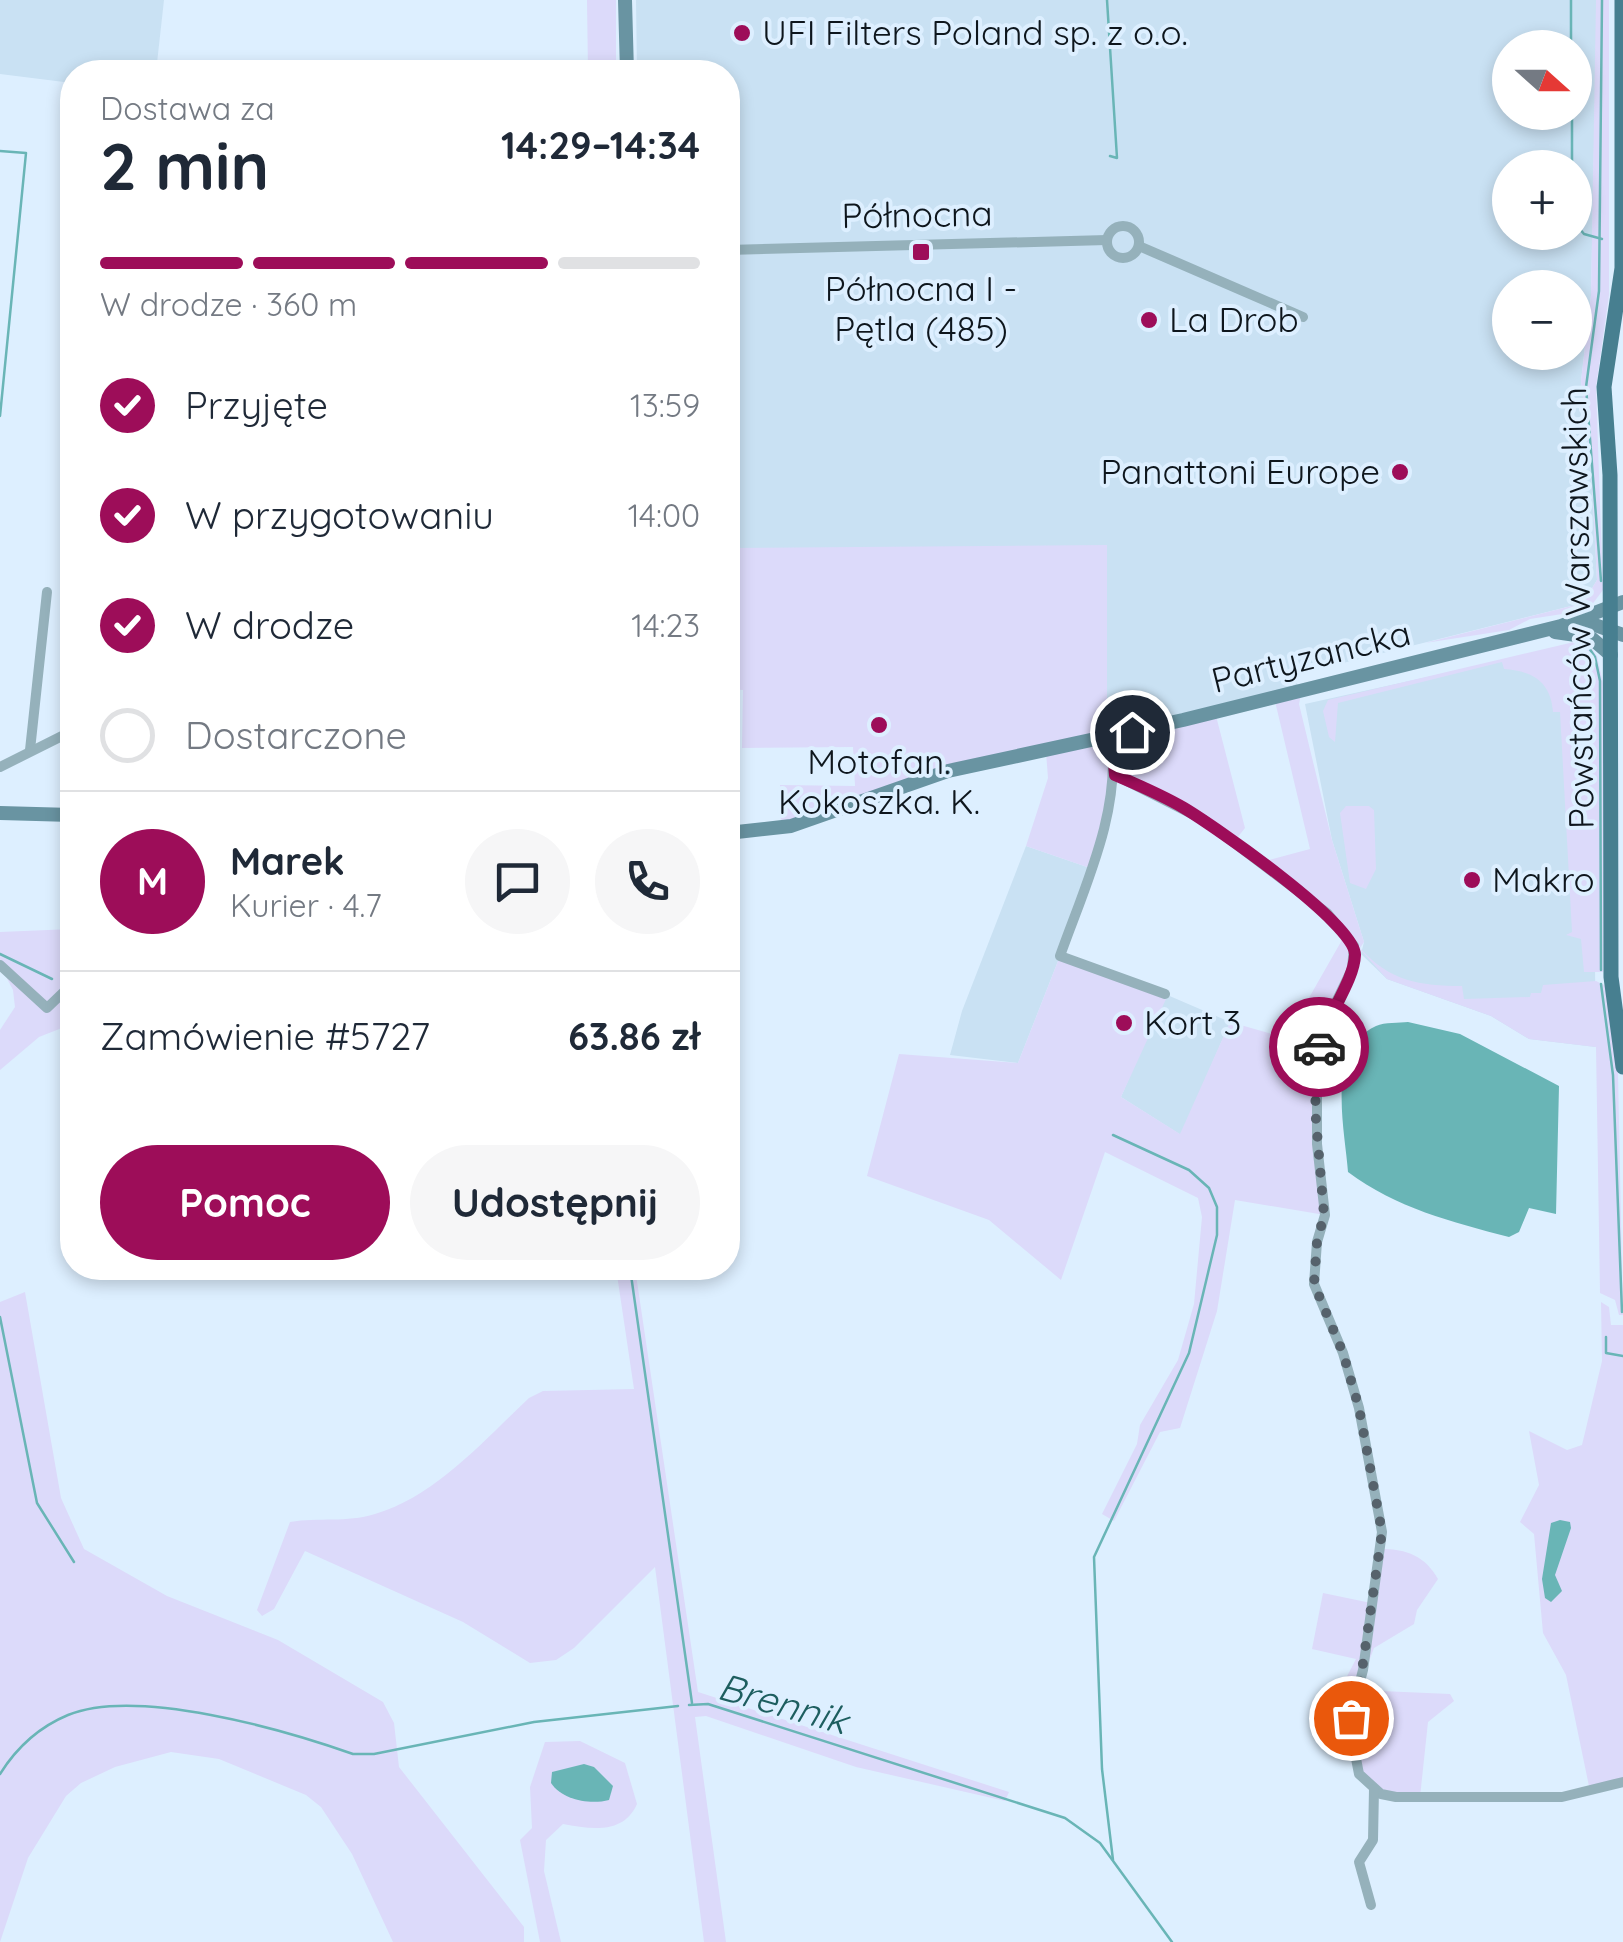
<!DOCTYPE html>
<html lang="pl">
<meta charset="utf-8">
<style>
:root{--surface:#fff;--page:#f6f6f7;--text:#1f2937;--muted:#747a83;--line:#e0e1e3;--accent:#9d0d59}
body{margin:0;font-family:Quicksand,sans-serif;background:var(--page);color:var(--text);height:100vh;display:flex;flex-direction:column;font-size:38px;white-space:nowrap}
*{box-sizing:border-box;margin:0}
p{font-size:32px;color:var(--muted)}
.icon{flex:none;width:55px;height:55px;fill:none;stroke:currentColor;stroke-width:2;stroke-linecap:round;stroke-linejoin:round}
.map{position:relative;flex:1;overflow:hidden}
.panel{position:absolute;left:60px;top:60px;width:680px;height:1220px;display:flex;flex-direction:column;background:var(--surface);border-radius:40px;box-shadow:0 5px 15px #0003}
.panel>*{flex:none}
.needle{width:65px;rotate:111deg}
.controls{position:absolute;left:1492px;top:30px;display:grid;gap:20px}
.controls a{display:grid;place-items:center;width:100px;height:100px;border-radius:50%;background:var(--surface);box-shadow:0 5px 15px #0003;font-size:50px}
.pin{position:absolute;display:grid;place-items:center;width:85px;height:85px;color:#fff;margin:-42px;border:5px solid #fff;border-radius:50%;box-shadow:0 2px 10px #0007}
.courier{position:absolute;display:grid;place-items:center;width:100px;height:100px;margin:-50px;border:8px solid #9d0d59;border-radius:50%;background:#fff;color:#222;box-shadow:0 2px 12px #0007}
.head em{font-style:normal;font-weight:700}
.head div{display:flex;flex-direction:column-reverse}
.head{display:flex;align-items:center;justify-content:space-between;height:170px;padding:0 40px}
h1{font-size:65px;font-weight:700;line-height:75px}
.bar{display:grid;grid-template-columns:repeat(4,1fr);gap:15px 10px;align-content:center;height:120px;padding:0 40px}
.bar i{height:12px;border-radius:8px;background:var(--line)}
.bar .on{background:var(--accent)}
.bar p{grid-column:span 4}
.line{display:flex;align-items:center;gap:25px;padding:0 40px;border-top:2px solid var(--line)}
.line div{flex:1}
.round{display:grid;place-items:center;flex:none;width:105px;height:105px;border-radius:52px;background:var(--page)}
ol{padding:0 40px;list-style:none}
li{display:flex;align-items:center;gap:30px;height:110px}
li p{margin-inline-start:auto}
li .icon{padding:10px;border-radius:50%;background:var(--accent);color:#fff;stroke-width:4}
li:last-child{color:var(--muted)}
li i{width:55px;height:55px;border:5px solid var(--line);border-radius:50%}
.cta{display:flex;gap:20px;margin-top:auto;padding:20px 40px}
.cta a{flex:1;height:115px;border-radius:60px;background:var(--accent);color:#fff;font-size:40px;font-weight:700;line-height:115px;text-align:center}
.cta a+a{background:var(--page);color:var(--text)}
.map>svg:first-child{display:block}
.built{fill:#c9e1f3;fill-rule:evenodd}
.green{fill:#dcdafa}
.water{fill:#69b5b6}
.lines{fill:none;stroke-linecap:round;stroke-linejoin:round}
.stream{stroke:#69b5b6;stroke-width:2.5}
.street{stroke:#95b1bb;stroke-width:10}
.secondary{stroke:#6994a2;stroke-width:14}
.primary{stroke:#477f90;stroke-width:15}
.done{stroke:#56626c;stroke-width:10;stroke-dasharray:0 18}
.route{stroke:#9d0d59;stroke-width:12}
.poi-dot{fill:#9d0d59;stroke:#ddefff;stroke-width:4}
.labels{text-anchor:middle;stroke-width:8;stroke-linejoin:round;paint-order:stroke}
.poi-label{font-size:35px;fill:#0e161d;stroke:#ddefff;text-anchor:start}
.street-label{font-size:35px;fill:#0e161d;stroke:#ddefff}
.water-label{font-size:38px;font-style:italic;fill:#1d5e5f;stroke:#ddefff}
</style>
<div class="map">
<svg width="1623" height="1942" viewBox="0 0 1623 1942">
<rect width="100%" height="100%" fill="#ddefff"/>
<g class="built">
<path d="M0 0H164L156 72H72V83L0 74Z"/>
<path d="M636 0H1597L1591 295 1581 381 1591 466 1597 580 1583 603 1291 676 1302 690 1107 738 913 548H728V72H637ZM1510 48H1575V112H1510ZM1510 168H1575V232H1510ZM1510 288H1575V352H1510Z"/>
<path d="M1527 655 1592 722 1596 1047 1529 1039 1491 1016 1387 979 1361 954 1364 942 1332 840 1305 704Z"/>
<path d="M1026 846 1090 868 1060 956 1018 1063 950 1055 962 1011Z"/>
<path d="M1165 994 1230 1022 1181 1135 1121 1097Z"/>
</g>
<g class="green">
<path d="M587 0H616V72H588Z"/>
<path d="M1596 0H1609V295L1596 387 1603 590 1588 610 1530 619 1509 630 1425 643 1583 603 1597 580 1591 466 1581 381 1591 295Z"/>
<path d="M1107 545V737L1215 712 1245 828 1233 843 1115 775 1090 868 1026 846 1048 778 1046 752 948 771 781 828 780 785 855 786 853 747 742 748 743 690 728 689V548Z"/>
<path d="M1574 642H1587L1597 656 1603 683V972H1584L1581 939 1566 935 1572 932 1560 712H1553C1551 682 1533 671 1504 669L1502 662 1338 703 1335 742 1329 737 1323 711 1328 700Z"/>
<path d="M1302 690 1299 704 1332 840 1364 942 1360 948C1389 981 1420 986 1462 986L1464 999 1530 997 1531 993H1541L1543 985 1596 981 1606 986 1618 1074 1623 1315H1619L1615 1300 1600 1293 1596 1047 1529 1039 1491 1016 1387 979 1359 948 1318 1050 1325 1215 1235 1200 1217 1311 1180 1428 1160 1432 1114 1521 1102 1514 1137 1444 1140 1425 1178 1360 1194 1304 1202 1217 1198 1198 1105 1152 1061 1280 989 1220 867 1176 899 1054 1018 1063 1060 956 1166 999 1121 1097 1180 1134 1230 1022 1286 1038 1346 933 1258 863 1310 849 1274 697Z"/>
<path d="M1346 806H1369L1374 810 1376 869 1366 889 1350 883 1340 813Z"/>
<path d="M72 929V1024L39 1037 0 1070V1030L15 1007 13 990 0 965V932Z"/>
<path d="M616 1268H635L698 1692 1009 1792 1005 1801 856 1767 706 1716 695 1717 726 1942H704L655 1567 574 1648 556 1660 530 1663 463 1622 305 1551 274 1609 262 1616 257 1610 290 1522C319 1517 346 1523 375 1514 436 1496 484 1440 529 1398L543 1391 634 1389Z"/>
<path d="M25 1292 61 1498 84 1549 167 1596 278 1640 383 1702 394 1723 399 1767 524 1927V1942H393L352 1854 321 1807 306 1795 219 1759 171 1752 115 1767 81 1783 66 1796 28 1858 0 1942V1302Z"/>
<path d="M1601 1302 1609 1307 1611 1325H1623V1782L1590 1791 1566 1675 1543 1633 1534 1534 1520 1522 1539 1485 1529 1431 1567 1450 1582 1445 1602 1361Z"/>
<path d="M1381 1549C1407 1549 1425 1556 1438 1579L1417 1610 1414 1624 1374 1648 1358 1690 1450 1694 1454 1701 1428 1722 1420 1797 1387 1796 1359 1774 1351 1719 1328 1713 1356 1659 1312 1649 1323 1593 1371 1603Z"/>
<path d="M580 1741 625 1763 637 1804C623 1835 591 1829 563 1824L546 1840 544 1871 561 1942H540L520 1840 532 1828 530 1787 545 1742Z"/>
</g>
<g class="water">
<path d="M1408 1022 1460 1034 1559 1086 1556 1214 1529 1208 1519 1232 1509 1237C1452 1222 1396 1208 1348 1172 1345 1129 1325 1049 1376 1026 1385 1022 1399 1023 1408 1022Z"/>
<path d="M1560 1520 1570 1522 1571 1528 1555 1575 1562 1591 1551 1602 1545 1598 1542 1579 1551 1523Z"/>
<path d="M584 1764 594 1767 613 1786 609 1800C590 1805 562 1800 551 1783L552 1772Z"/>
</g>
<g class="lines">
<g class="stream">
<path d="M1107 0 1117 158 1110 156"/>
<path d="M1571 0V48"/>
<path d="M1572 112V168"/>
<path d="M0 151 26 153 0 416"/>
<path d="M1575 223 1584 234 1602 239"/>
<path d="M1601 581 1586 387 1599 291 1602 0"/>
<path d="M1587 645 1595 657 1600 681 1601 970"/>
<path d="M0 954 52 979"/>
<path d="M1601 984 1613 1075 1622 1312"/>
<path d="M1113 1135 1189 1170 1209 1188 1217 1207V1235L1189 1353 1094 1557 1102 1769 1113 1860"/>
<path d="M630 1268 692 1703"/>
<path d="M0 1317 37 1503 74 1562"/>
<path d="M1606 1337V1353L1623 1356"/>
<path d="M689 1705 708 1704 1065 1818 1100 1843 1172 1942"/>
<path d="M0 1774C17 1747 39 1727 68 1715 137 1687 285 1730 353 1754H374L534 1722 678 1706"/>
</g>
<g class="street">
<circle cx="1123" cy="242" r="16"/>
<path d="M1139 246 1303 317"/>
<path d="M728 250 1107 240"/>
<path d="M1111 737C1122 810 1084 888 1060 956L1165 994"/>
<path d="M30 750 47 592"/>
<path d="M0 767 72 731"/>
<path d="M1115 775 1204 820 1327 913 1354 946 1352 969 1326 1023 1317 1063V1144L1325 1215 1317 1242 1314 1284 1343 1353 1359 1408 1382 1532 1363 1670 1351 1716 1352 1738 1359 1774 1381 1794 1396 1797H1562L1623 1782"/>
<path d="M0 965 47 1008 72 984"/>
<path d="M1371 1905 1359 1862 1373 1840 1374 1789"/>
</g>
<g class="secondary">
<path d="M625 0 627 72"/>
<path d="M1577 627 1595 625 1623 635"/>
<path d="M1555 632 1590 637 1611 655"/>
<path d="M0 813 72 815"/>
<path d="M728 833 791 826 948 771 1183 720 1561 626 1623 602"/>
</g>
<path class="primary" d="M1622 0V268L1604 387 1610 475 1611 977 1623 1067"/>
</g>
<g class="lines">
<path class="done" d="M1319 1047 1315 1108 1324 1215 1317 1242 1314 1284 1343 1353 1359 1408 1382 1532 1361 1677 1351 1718"/>
<path class="route" d="M1132 732 1112 737 1115 775C1138 785 1162 795 1184 808 1214 826 1356 924 1355 955 1354 982 1325 1018 1319 1047"/>
</g>
<g class="poi-dot">
<circle cx="742" cy="33" r="10"/>
<rect x="911" y="242" width="20" height="20" rx="5"/>
<circle cx="1149" cy="320" r="10"/>
<circle cx="1400" cy="472" r="10"/>
<circle cx="879" cy="725" r="10"/>
<circle cx="1472" cy="880" r="10"/>
<circle cx="1124" cy="1023" r="10"/>
</g>
<g class="labels">
<g class="poi-label">
<text x="762" y="45">UFI Filters Poland sp. z o.o.</text>
<text x="921" y="301" text-anchor="middle">Północna I -<tspan x="921" dy="40">Pętla (485)</tspan></text>
<text x="1169" y="332">La Drob</text>
<text x="1380" y="484" text-anchor="end">Panattoni Europe</text>
<text x="879" y="774" text-anchor="middle">Motofan.<tspan x="879" dy="40">Kokoszka. K.</tspan></text>
<text x="1492" y="892">Makro</text>
<text x="1144" y="1035">Kort 3</text>
</g>
<g class="street-label">
<text transform="translate(917 215) rotate(-1)" y="12">Północna</text>
<text transform="translate(1578 608) rotate(-91)" y="12">Powstańców Warszawskich</text>
<text transform="translate(1311 657) rotate(-14)" y="12">Partyzancka</text>
</g>
<g class="water-label">
<text transform="translate(783 1704) rotate(16)" y="13">Brennik</text>
</g>
</g>
</svg>
<div class="controls">
<a><svg class="needle" viewBox="-14 -14 28 28"><path d="M0-13l5 13h-10z" fill="#e53935"/><path d="M0 13l5-13h-10z" fill="#747a83"/></svg></a>
<a>+</a>
<a>−</a>
</div>
<div class="pin" style="left:1351px;top:1718px;background:#ea580c"><svg class="icon" aria-label="bag" viewBox="0 0 24 24"><path d="M5 8h14l-1 12H6zM9 8a3 3 0 0 1 6 0"/></svg></div>
<div class="pin" style="left:1132px;top:732px;background:#1f2937"><svg class="icon" aria-label="home" viewBox="0 0 24 24"><path d="M3 11l9-7 9 7M6 9v11h12V9"/></svg></div>
<div class="courier" style="left:1319px;top:1047px"><svg class="icon" aria-label="car" viewBox="0 0 24 24"><path d="M5 17H2v-5l4-1 3-4h7l3 4 3 1v5h-3M9 17h6M6 11h13"/><circle cx="7" cy="17" r="2"/><circle cx="17" cy="17" r="2"/></svg></div>
<section class="panel">
<div class="head"><div><h1>2 min</h1><p>Dostawa za</p></div><em>14:29–14:34</em></div>
<div class="bar"><i class="on"></i><i class="on"></i><i class="on"></i><i></i><p>W drodze · 360 m</p></div>
<ol>
<li><svg class="icon" aria-label="check" viewBox="0 0 24 24"><path d="M5 12l5 5 9-10"/></svg>Przyjęte<p>13:59</p></li>
<li><svg class="icon" aria-label="check" viewBox="0 0 24 24"><path d="M5 12l5 5 9-10"/></svg>W przygotowaniu<p>14:00</p></li>
<li><svg class="icon" aria-label="check" viewBox="0 0 24 24"><path d="M5 12l5 5 9-10"/></svg>W drodze<p>14:23</p></li>
<li><i></i>Dostarczone</li>
</ol>
<div class="line" style="height:180px"><b class="round" style="background:var(--accent);color:#fff">M</b><div><b>Marek</b><p>Kurier · 4.7</p></div><a class="round"><svg class="icon" aria-label="chat" viewBox="0 0 24 24"><path d="M4 5h16v11H9l-5 4z"/></svg></a><a class="round"><svg class="icon" aria-label="phone" viewBox="0 0 24 24"><path d="M5 4h4l2 5-3 2q2 4 5 5l2-3 5 2v4C11 20 4 13 5 4z"/></svg></a></div>
<div class="line" style="height:130px"><div>Zamówienie #5727</div><b>63.86 zł</b></div>
<div class="cta"><a>Pomoc</a><a>Udostępnij</a></div>
</section>
</div>
